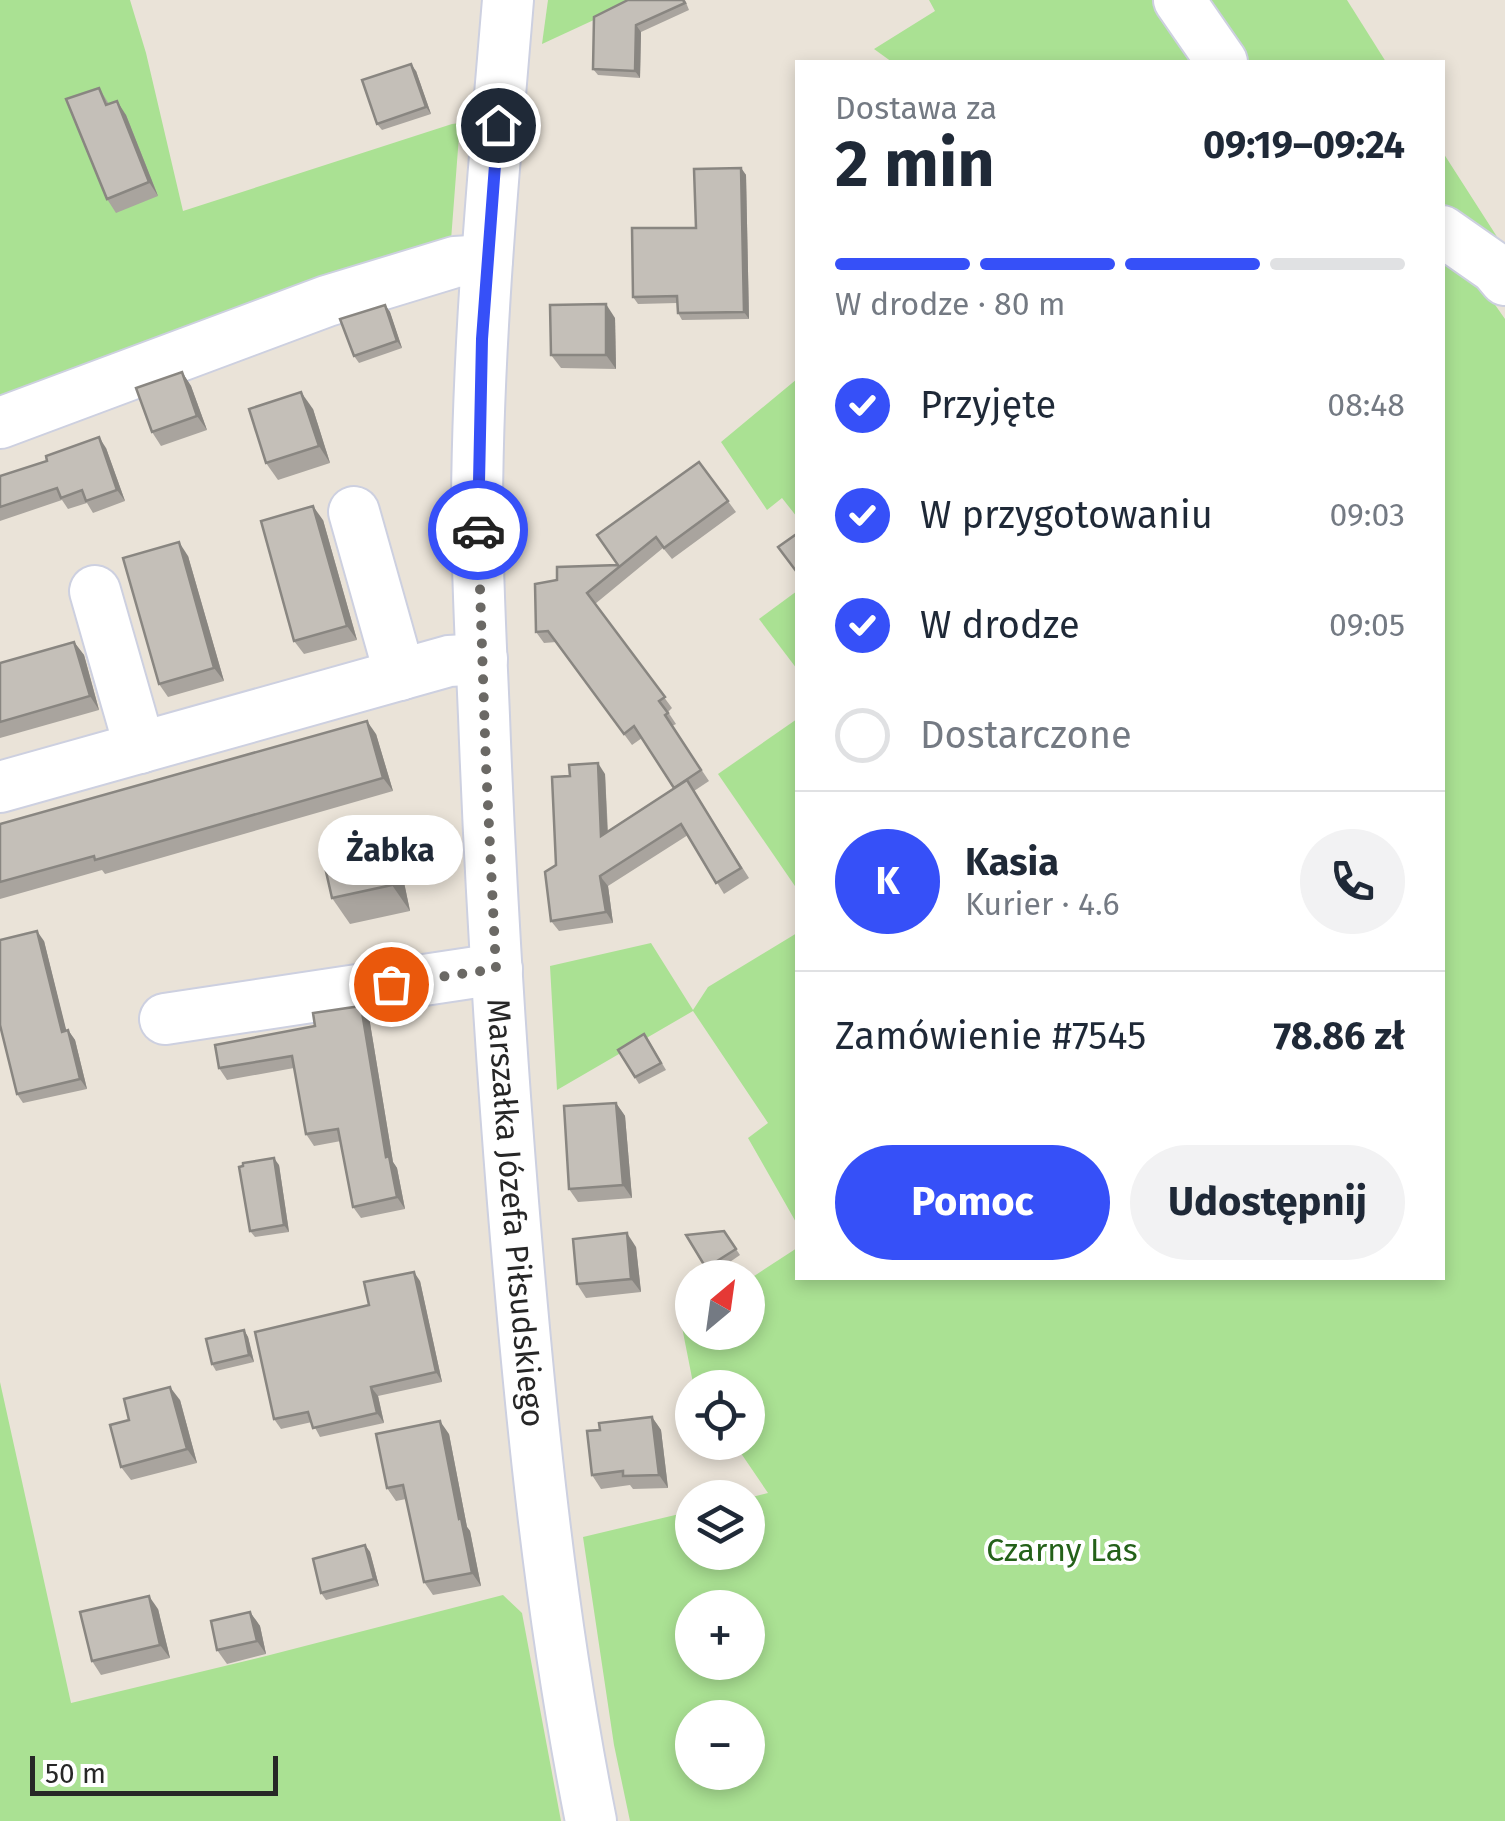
<!DOCTYPE html>
<html lang="pl">
<meta charset="utf-8">
<style>
:root{--surface:#fff;--page:#f2f2f3;--text:#1f2937;--muted:#747a83;--line:#e0e1e3;--accent:#3650f8}
body{margin:0;font-family:"Fira Sans",sans-serif;background:var(--page);color:var(--text);height:100vh;display:flex;flex-direction:column;font-size:38px;white-space:nowrap}
*{box-sizing:border-box;margin:0}
p{font-size:32px;color:var(--muted)}
.icon{flex:none;width:55px;height:55px;fill:none;stroke:currentColor;stroke-width:2;stroke-linecap:round;stroke-linejoin:round}
.map{position:relative;flex:1;overflow:hidden}
.panel{position:absolute;left:795px;top:60px;width:650px;height:1220px;display:flex;flex-direction:column;background:var(--surface);border-radius:0px;box-shadow:0 5px 15px #0003}
.panel>*{flex:none}
.needle{width:65px;rotate:29deg}
.tools{position:absolute;left:675px;top:1260px;display:grid;gap:20px}
.tools a{display:grid;place-items:center;width:90px;height:90px;border-radius:50%;background:var(--surface);box-shadow:0 5px 15px #0003;font-size:50px}
.scale{position:absolute;left:30px;bottom:25px;width:248px;box-sizing:border-box;padding-left:10px;border:5px solid #272727;border-top:0;font-size:28px;line-height:35px;white-space:nowrap;color:#272727;-webkit-text-stroke:8px #fff;paint-order:stroke}
.pin{position:absolute;display:grid;place-items:center;width:85px;height:85px;color:#fff;margin:-42px;border:5px solid #fff;border-radius:50%;box-shadow:0 2px 10px #0007}
.courier{position:absolute;display:grid;place-items:center;width:100px;height:100px;margin:-50px;border:8px solid #3650f8;border-radius:50%;background:#fff;color:#222;box-shadow:0 2px 12px #0007}
.bubble{position:absolute;height:70px;border-radius:35px;background:var(--surface);box-shadow:0 5px 15px #0003;font-size:32px;font-weight:700;line-height:70px;text-align:center}
.headline em{font-style:normal;font-weight:700}
.headline div{display:flex;flex-direction:column-reverse}
.headline{display:flex;align-items:center;justify-content:space-between;height:170px;padding:0 40px}
h1{font-size:65px;font-weight:700;line-height:75px}
.bar{display:grid;grid-template-columns:repeat(4,1fr);gap:15px 10px;align-content:center;height:120px;padding:0 40px}
.bar i{height:12px;border-radius:8px;background:var(--line)}
.bar .on{background:var(--accent)}
.bar p{grid-column:span 4}
.line{display:flex;align-items:center;gap:25px;padding:0 40px;border-top:2px solid var(--line)}
.line div{flex:1}
.round{display:grid;place-items:center;flex:none;width:105px;height:105px;border-radius:52px;background:var(--page)}
ol{padding:0 40px;list-style:none}
li{display:flex;align-items:center;gap:30px;height:110px}
li p{margin-inline-start:auto}
li .icon{padding:10px;border-radius:50%;background:var(--accent);color:#fff;stroke-width:4}
li:last-child{color:var(--muted)}
li i{width:55px;height:55px;border:5px solid var(--line);border-radius:50%}
.action{display:flex;gap:20px;margin-top:auto;padding:20px 40px}
.action a{flex:1;height:115px;border-radius:60px;background:var(--accent);color:#fff;font-size:40px;font-weight:700;line-height:115px;text-align:center}
.action a+a{background:var(--page);color:var(--text)}
.map>svg:first-child{display:block}
.green{fill:#aae193;fill-rule:evenodd}
.lines{fill:none;stroke-linecap:round;stroke-linejoin:round}
.minor-casing{stroke:#cdd0e0;stroke-width:54}
.minor{stroke:#fff;stroke-width:50}
.wall{fill:#a9a49e}
.shaded-wall{fill:#898681}
.building{fill:#c4bfb8;stroke:#898681;stroke-width:2.5}
.done{stroke:#6b6965;stroke-width:10;stroke-dasharray:0 18}
.route{stroke:#3650f8;stroke-width:12}
.labels{text-anchor:middle;stroke-width:8;stroke-linejoin:round;paint-order:stroke}
.street-label{font-size:32px;fill:#272727;stroke:#fff}
.park-label{font-size:32px;fill:#246119;stroke:#fff}
</style>
<div class="map">
<svg width="1505" height="1821" viewBox="0 0 1505 1821">
<rect width="100%" height="100%" fill="#eae3d8"/>
<g class="green">
<path d="M0 0H130L146 53 183 211 452 124 460 123 450 253 0 412Z"/>
<path d="M548 0H637L542 44Z"/>
<path d="M929 0H1152L1195 62H892L874 49 935 11Z"/>
<path d="M1198 0H1347L1386 62H1242Z"/>
<path d="M1442 151 1501 243 1505 242V263L1443 212Z"/>
<path d="M1443 259 1477 279 1505 319V1821H630L614 1745 583 1537 692 1511V1552H748V1498L768 1493 734 1443 748 1442V1388L696 1387 693 1383 681 1322 692 1315V1332H748V1280L797 1248 798 1278H1442ZM692 1608H748V1662H692ZM692 1718H748V1772H692Z"/>
<path d="M797 379V517L782 498 767 510 721 442Z"/>
<path d="M797 591V669L759 619Z"/>
<path d="M797 719V889L718 774Z"/>
<path d="M797 933V1224L748 1138 768 1123 693 1011 557 1090 550 966 651 943 693 1010 708 987Z"/>
<path d="M0 1382 71 1703 266 1656 503 1595 522 1613 561 1821H0Z"/>
</g>
<g class="lines">
<defs>
<g id="minor">
<path id="s1" d="M508 0C494 168 478 336 477 504 477 575 481 645 484 716 490 878 500 1040 513 1202 530 1409 550 1616 591 1821"/>
<path d="M1179 0 1222 62"/>
<path d="M1442 231 1495 268 1505 280"/>
<path d="M0 423 327 301 455 262 487 260"/>
<path d="M354 512 400 675"/>
<path d="M95 591 140 748"/>
<path d="M0 787 449 661 482 659"/>
<path d="M165 1019 497 969"/>
</g>
</defs>
<use href="#minor" class="minor-casing"/>
<use href="#minor" class="minor"/>
</g>
<g class="wall">
<path d="M685 0 689 10 641 32 640 78 598 75 593 69 594 17Z"/>
<path d="M416 71 431 114 382 130 377 124Z"/>
<path d="M99 88 109 104 126 115 158 196 116 213 107 199Z"/>
<path d="M741 168 746 175 749 319 682 320 678 313 677 303 638 304 633 297 696 228Z"/>
<path d="M385 305 390 312 402 348 359 363 354 356Z"/>
<path d="M615 318 616 369 561 368 551 355Z"/>
<path d="M182 372 191 386 207 430 161 446 152 432Z"/>
<path d="M313 409 330 463 278 480 266 463Z"/>
<path d="M106 448 125 501 93 513 87 503 68 509 62 500 0 521V476Z"/>
<path d="M699 462 736 512 672 559 663 548 595 604 672 708 668 712 676 724 672 726 709 781 694 791 749 878 724 894 688 835 608 886 613 923 559 931 551 921 556 865 605 774 608 831 674 789 642 738 632 745 556 642 544 643 536 632 618 565Z"/>
<path d="M323 520 357 640 304 654 294 641Z"/>
<path d="M188 556 224 681 168 697 159 684Z"/>
<path d="M74 642 84 655 99 710 0 738V663Z"/>
<path d="M376 734 393 791 105 874 102 870 0 899V824Z"/>
<path d="M383 842 401 868 410 911 350 924 332 898Z"/>
<path d="M44 941 66 1031 68 1030 75 1040 87 1089 23 1103 17 1094Z"/>
<path d="M361 1006 369 1017 393 1162 397 1168 405 1209 361 1218 353 1207 341 1141 314 1146 306 1134 294 1068 227 1080 219 1068Z"/>
<path d="M649 1041 666 1070 639 1084 618 1050Z"/>
<path d="M616 1103 625 1116 632 1198 578 1202 569 1189Z"/>
<path d="M279 1165 289 1232 255 1237 250 1231Z"/>
<path d="M724 1231 740 1255 711 1275 686 1235Z"/>
<path d="M636 1247 641 1292 586 1298 577 1284Z"/>
<path d="M420 1281 442 1382 378 1396 384 1423 320 1437 312 1422 281 1429 274 1419 369 1305Z"/>
<path d="M244 1330 248 1337 254 1362 216 1371 212 1364Z"/>
<path d="M180 1400 197 1463 131 1480 121 1467Z"/>
<path d="M652 1417 661 1430 668 1488 633 1489 630 1485 601 1489 592 1475 600 1430Z"/>
<path d="M449 1434 467 1527 470 1531 481 1586 433 1595 424 1582 406 1499 396 1501 387 1488Z"/>
<path d="M365 1545 370 1552 379 1586 326 1600 321 1593Z"/>
<path d="M158 1609 170 1658 101 1675 92 1661Z"/>
<path d="M250 1612 260 1626 266 1654 227 1664 217 1650Z"/>
</g>
<g class="shaded-wall">
<path d="M636 25 641 32 640 78 635 71Z"/>
<path d="M411 64 416 71 431 114 426 107Z"/>
<path d="M117 101 126 115 158 196 149 182Z"/>
<path d="M741 168 746 175 749 319 744 312Z"/>
<path d="M606 304 615 318 616 369 606 355Z"/>
<path d="M385 305 390 312 402 348 397 341Z"/>
<path d="M182 372 191 386 207 430 197 416Z"/>
<path d="M301 392 313 409 330 463 319 446Z"/>
<path d="M99 437 106 448 125 501 117 490Z"/>
<path d="M313 506 323 520 357 640 347 626Z"/>
<path d="M179 542 188 556 224 681 214 668Z"/>
<path d="M74 642 84 655 99 710 90 696Z"/>
<path d="M367 721 376 734 393 791 383 778Z"/>
<path d="M598 763 605 774 608 846 601 836Z"/>
<path d="M383 842 401 868 410 911 392 885Z"/>
<path d="M600 876 608 886 613 923 606 912Z"/>
<path d="M37 931 44 941 69 1041 62 1032Z"/>
<path d="M361 1006 369 1017 393 1162 397 1168 405 1209 397 1197 386 1157Z"/>
<path d="M68 1030 75 1040 87 1089 80 1079Z"/>
<path d="M616 1103 625 1116 632 1198 623 1185Z"/>
<path d="M274 1158 279 1165 289 1232 284 1225Z"/>
<path d="M627 1233 636 1247 641 1292 631 1279Z"/>
<path d="M414 1272 420 1281 442 1382 436 1372Z"/>
<path d="M244 1330 248 1337 254 1362 249 1355Z"/>
<path d="M170 1387 180 1400 197 1463 187 1449Z"/>
<path d="M371 1387 378 1396 384 1423 377 1413Z"/>
<path d="M652 1417 661 1430 668 1488 659 1475Z"/>
<path d="M440 1421 449 1434 467 1527 470 1531 481 1586 472 1573 459 1519Z"/>
<path d="M365 1545 370 1552 379 1586 374 1579Z"/>
<path d="M149 1596 158 1609 170 1658 160 1645Z"/>
<path d="M250 1612 260 1626 266 1654 257 1641Z"/>
</g>
<g class="building">
<path d="M628 0H683L685 3 636 25 635 71 593 69 594 17Z"/>
<path d="M411 64 426 107 377 124 362 80Z"/>
<path d="M99 88 106 105 117 101 149 182 107 199 66 99Z"/>
<path d="M741 168 744 312 678 313 677 296 633 297 632 228H696L694 169Z"/>
<path d="M606 304V355H551L550 305Z"/>
<path d="M385 305 397 341 354 356 340 319Z"/>
<path d="M182 372 197 416 152 432 136 388Z"/>
<path d="M301 392 319 446 266 463 249 409Z"/>
<path d="M99 437 117 490 86 501 82 490 61 498 57 488 0 507V476L47 461 46 456Z"/>
<path d="M699 462 728 501 664 548 656 537 587 593 665 697 659 701 668 713 665 715 701 770 674 788 634 726 624 734 548 631 536 632 535 584 557 580V567L618 565 597 535Z"/>
<path d="M313 506 347 626 294 641 261 521Z"/>
<path d="M798 533V570L796 571 778 547Z"/>
<path d="M179 542 214 668 159 684 123 558Z"/>
<path d="M74 642 90 696 0 722V663Z"/>
<path d="M367 721 383 778 95 860 94 856 0 882V824Z"/>
<path d="M598 763 601 836 687 780 741 868 716 883 681 824 600 876 606 912 551 921 545 872 556 865 552 777 570 776 569 765Z"/>
<path d="M383 842 392 885 332 898 322 854Z"/>
<path d="M37 931 62 1032 68 1030 80 1079 17 1094 0 1025V940Z"/>
<path d="M361 1006 386 1157 389 1156 397 1197 353 1207 338 1129 306 1134 292 1056 219 1068 215 1045 315 1026 313 1013Z"/>
<path d="M644 1034 661 1063 635 1077 618 1050Z"/>
<path d="M616 1103 623 1185 569 1189 564 1106Z"/>
<path d="M274 1158 284 1225 250 1231 239 1167 243 1166V1163Z"/>
<path d="M724 1231 736 1249 706 1268 686 1235Z"/>
<path d="M627 1233 631 1279 577 1284 573 1239Z"/>
<path d="M414 1272 436 1372 371 1387 377 1413 313 1428 308 1412 274 1419 255 1332 369 1305 364 1282Z"/>
<path d="M244 1330 249 1355 212 1364 206 1339Z"/>
<path d="M170 1387 187 1449 121 1467 110 1425 129 1420 124 1399Z"/>
<path d="M652 1417 659 1475 623 1476V1471L592 1475 587 1431 600 1430 599 1423Z"/>
<path d="M440 1421 459 1519 461 1518 472 1573 424 1582 403 1485 387 1488 376 1434Z"/>
<path d="M365 1545 374 1579 321 1593 313 1559Z"/>
<path d="M149 1596 160 1645 92 1661 80 1612Z"/>
<path d="M250 1612 257 1641 217 1650 211 1621Z"/>
</g>
<g class="lines">
<path class="done" d="M391 984 496 969 486 765 478 530"/>
<path class="route" d="M478 530 482 339 498 125"/>
</g>
<g class="labels">
<g class="street-label">
<text dy="11" stroke="none"><textPath href="#s1" startOffset="1215">Marszałka Józefa Piłsudskiego</textPath></text>
</g>
<g class="park-label">
<text x="1062" y="1561">Czarny Las</text>
</g>
</g>
</svg>
<div class="tools">
<a><svg class="needle" viewBox="-14 -14 28 28"><path d="M0-13l5 13h-10z" fill="#e53935"/><path d="M0 13l5-13h-10z" fill="#747a83"/></svg></a>
<a><svg class="icon" aria-label="locate" viewBox="0 0 24 24"><circle cx="12" cy="12" r="6"/><path d="M12 2v4M12 18v4M2 12h4M18 12h4"/></svg></a>
<a><svg class="icon" aria-label="layers" viewBox="0 0 24 24"><path d="M12 4l9 5-9 5-9-5zM3 14l9 5 9-5"/></svg></a>
<a>+</a>
<a>−</a>
</div>
<div class="scale">50 m</div>
<div class="pin" style="left:391px;top:984px;background:#ea580c"><svg class="icon" aria-label="bag" viewBox="0 0 24 24"><path d="M5 8h14l-1 12H6zM9 8a3 3 0 0 1 6 0"/></svg></div>
<div class="pin" style="left:498px;top:125px;background:#1f2937"><svg class="icon" aria-label="home" viewBox="0 0 24 24"><path d="M3 11l9-7 9 7M6 9v11h12V9"/></svg></div>
<div class="courier" style="left:478px;top:530px"><svg class="icon" aria-label="car" viewBox="0 0 24 24"><path d="M5 17H2v-5l4-1 3-4h7l3 4 3 1v5h-3M9 17h6M6 11h13"/><circle cx="7" cy="17" r="2"/><circle cx="17" cy="17" r="2"/></svg></div>
<div class="bubble" style="left:318px;top:815px;width:145px">Żabka</div>
<section class="panel">
<div class="headline"><div><h1>2 min</h1><p>Dostawa za</p></div><em>09:19–09:24</em></div>
<div class="bar"><i class="on"></i><i class="on"></i><i class="on"></i><i></i><p>W drodze · 80 m</p></div>
<ol>
<li><svg class="icon" aria-label="check" viewBox="0 0 24 24"><path d="M5 12l5 5 9-10"/></svg>Przyjęte<p>08:48</p></li>
<li><svg class="icon" aria-label="check" viewBox="0 0 24 24"><path d="M5 12l5 5 9-10"/></svg>W przygotowaniu<p>09:03</p></li>
<li><svg class="icon" aria-label="check" viewBox="0 0 24 24"><path d="M5 12l5 5 9-10"/></svg>W drodze<p>09:05</p></li>
<li><i></i>Dostarczone</li>
</ol>
<div class="line" style="height:180px"><b class="round" style="background:var(--accent);color:#fff">K</b><div><b>Kasia</b><p>Kurier · 4.6</p></div><a class="round"><svg class="icon" aria-label="phone" viewBox="0 0 24 24"><path d="M5 4h4l2 5-3 2q2 4 5 5l2-3 5 2v4C11 20 4 13 5 4z"/></svg></a></div>
<div class="line" style="height:130px"><div>Zamówienie #7545</div><b>78.86 zł</b></div>
<div class="action"><a>Pomoc</a><a>Udostępnij</a></div>
</section>
</div>
